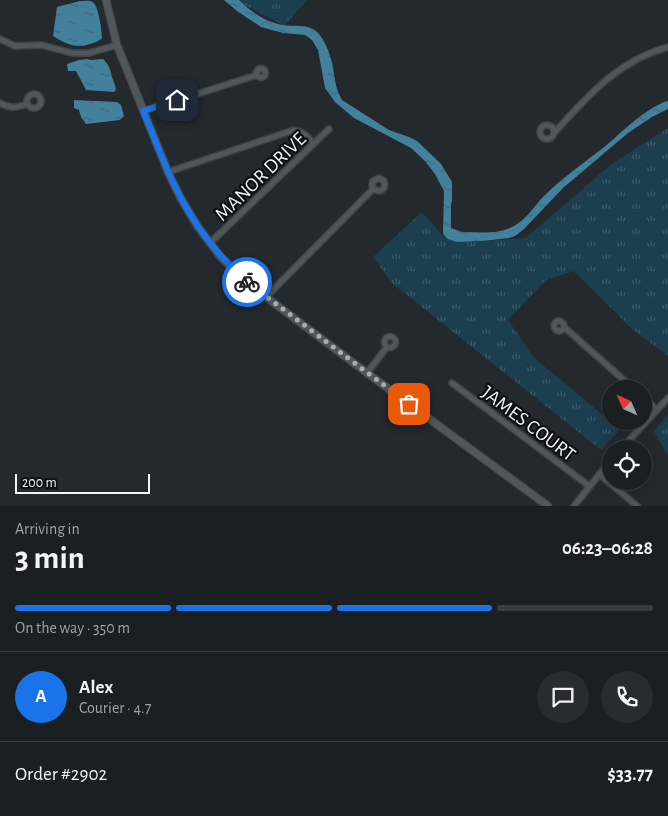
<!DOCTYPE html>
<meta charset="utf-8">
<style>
:root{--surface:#1a1f22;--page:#272c2f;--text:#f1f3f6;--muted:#9fa2a5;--line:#383d40;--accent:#1a73e8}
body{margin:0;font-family:"Alegreya Sans",sans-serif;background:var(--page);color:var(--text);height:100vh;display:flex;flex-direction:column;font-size:19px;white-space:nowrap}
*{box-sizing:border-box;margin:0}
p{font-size:16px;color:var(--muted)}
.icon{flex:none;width:28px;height:28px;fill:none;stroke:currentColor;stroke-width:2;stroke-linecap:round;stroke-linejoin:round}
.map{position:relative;height:506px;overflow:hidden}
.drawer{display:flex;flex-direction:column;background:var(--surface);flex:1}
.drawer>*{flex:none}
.needle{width:32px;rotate:315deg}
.fabs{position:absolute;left:602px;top:380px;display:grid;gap:10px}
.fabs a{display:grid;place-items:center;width:50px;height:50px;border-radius:50%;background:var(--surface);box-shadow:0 5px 20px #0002,0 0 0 1px var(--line);font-size:25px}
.scale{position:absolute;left:15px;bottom:12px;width:135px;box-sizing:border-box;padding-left:5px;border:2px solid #eff4f6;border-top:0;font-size:14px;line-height:18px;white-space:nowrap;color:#eff4f6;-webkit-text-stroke:4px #0e1113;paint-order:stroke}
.pin{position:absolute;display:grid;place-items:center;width:42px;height:42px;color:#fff;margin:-21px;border-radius:10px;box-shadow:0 2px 8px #0006}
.courier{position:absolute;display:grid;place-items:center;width:50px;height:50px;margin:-25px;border:4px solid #1a73e8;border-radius:50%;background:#fff;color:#222;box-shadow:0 1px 6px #0007}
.head em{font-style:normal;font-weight:600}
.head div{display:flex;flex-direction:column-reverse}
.head{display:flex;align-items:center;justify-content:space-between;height:85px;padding:0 15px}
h1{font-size:32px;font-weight:600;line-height:38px}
.bar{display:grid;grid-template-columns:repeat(4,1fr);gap:8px 5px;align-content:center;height:60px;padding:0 15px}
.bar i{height:6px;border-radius:4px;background:var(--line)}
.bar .selected{background:var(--accent)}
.bar p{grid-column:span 4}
.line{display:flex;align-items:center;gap:12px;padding:0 15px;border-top:1px solid var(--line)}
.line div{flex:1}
.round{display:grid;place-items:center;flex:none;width:52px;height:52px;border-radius:26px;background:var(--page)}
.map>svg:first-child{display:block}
.grass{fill:url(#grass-tufts)}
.water{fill:url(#water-ripples)}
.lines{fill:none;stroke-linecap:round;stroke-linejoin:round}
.street-casing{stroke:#3e4446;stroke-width:8}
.secondary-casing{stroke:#3e4446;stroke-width:9}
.street{stroke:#4f575a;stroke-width:5}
.secondary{stroke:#4f575a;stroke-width:7}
.done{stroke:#a8adb0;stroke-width:5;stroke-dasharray:0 9}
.route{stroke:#1a73e8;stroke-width:6}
.labels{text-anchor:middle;stroke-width:4.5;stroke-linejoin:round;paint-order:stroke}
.street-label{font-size:20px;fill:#eff4f6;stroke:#0e1113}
</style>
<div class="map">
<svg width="668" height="506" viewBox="0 0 668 506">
<defs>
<pattern id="grass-tufts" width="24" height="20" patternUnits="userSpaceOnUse" patternTransform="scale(1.25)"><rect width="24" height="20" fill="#1b3f4f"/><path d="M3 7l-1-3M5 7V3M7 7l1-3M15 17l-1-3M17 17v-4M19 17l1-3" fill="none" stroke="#3c5b69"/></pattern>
<pattern id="water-ripples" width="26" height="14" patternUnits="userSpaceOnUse" patternTransform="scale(1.25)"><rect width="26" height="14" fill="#43809c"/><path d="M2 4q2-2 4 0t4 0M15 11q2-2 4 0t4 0" fill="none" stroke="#456777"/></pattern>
</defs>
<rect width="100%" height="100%" fill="#23292d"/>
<g class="grass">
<path d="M235 0H307L284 26Z"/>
<path d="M668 128V356L632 329 574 271 546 280 508 320 534 358 620 429 601 450 393 284 373 257 422 212 442 235 469 242 526 238 610 165Z"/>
<path d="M668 414V454L666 453 654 431Z"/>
</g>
<g class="water">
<path d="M224 0H239C250 11 263 20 278 24 291 28 310 22 319 34 324 40 329 51 331 59 335 72 334 88 342 100L389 130 409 137 417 141 441 164 452 182V201L451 204V228L462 232C479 232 498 235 514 226 527 219 534 206 544 196 564 176 587 161 609 143 624 130 637 117 654 107 659 105 662 102 668 101V109L652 117 628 133 563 188 524 229 515 236 509 238 482 241 457 242 448 239 444 235 443 232 444 191 435 174 425 161 411 148 354 118 335 102 325 88 318 50 312 40 305 35 283 33 261 27 237 11Z"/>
<path d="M80 1C85 1 89 0 93 2 99 7 102 32 102 39 83 49 71 48 53 36L57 7Z"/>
<path d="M87 59 91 60 103 59C110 66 110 69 112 77 114 82 115 85 116 90L114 92 86 90 76 71H68L67 64 79 60Z"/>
<path d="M74 100 117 102 121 105 124 116 120 120 86 124 81 117 79 110 74 108Z"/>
</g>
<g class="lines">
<defs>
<g id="street">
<path d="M0 39 15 46 41 45 72 53H89L117 45"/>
<circle cx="261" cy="73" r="4.5"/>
<circle cx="34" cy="101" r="7"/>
<path d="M0 103C12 109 15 108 27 104"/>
<path d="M143 111 257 75"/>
<circle cx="547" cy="132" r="7"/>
<path d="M554 133C588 96 617 61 668 47"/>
<path d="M168 172 294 130C304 131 308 138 314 144"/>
<path d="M210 243 329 129"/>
<path d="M266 297 373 189 372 185 373 181 379 178 384 181C386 186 384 190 379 191L373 189"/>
<circle cx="559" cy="326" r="5"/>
<path d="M564 327 634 389"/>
<circle cx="390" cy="342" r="5.5"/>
<path d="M367 373 387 347"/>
<path d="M452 383 589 486"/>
<path d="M644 398 657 410"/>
<path d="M621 449 668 398"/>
<path d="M599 474 637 506"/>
<path d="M574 506 611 460"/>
</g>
<path id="secondary" d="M106 0 117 45 168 172 180 197 198 227 220 256 241 277 266 297 367 373 548 506"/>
</defs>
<use href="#street" class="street-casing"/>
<use href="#secondary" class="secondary-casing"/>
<use href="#street" class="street"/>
<use href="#secondary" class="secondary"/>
</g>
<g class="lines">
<path class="done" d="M247 282 409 404"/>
<path class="route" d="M177 100 143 111C154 136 163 163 176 188 193 224 218 256 247 282"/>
</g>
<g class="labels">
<g class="street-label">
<text transform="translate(260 176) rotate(-44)" y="7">MANOR DRIVE</text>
<text transform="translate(529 423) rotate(37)" y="7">JAMES COURT</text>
</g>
</g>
</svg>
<div class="fabs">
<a><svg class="needle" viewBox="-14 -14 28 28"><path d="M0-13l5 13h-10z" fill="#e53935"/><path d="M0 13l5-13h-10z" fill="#9fa2a5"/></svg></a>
<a><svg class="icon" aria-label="locate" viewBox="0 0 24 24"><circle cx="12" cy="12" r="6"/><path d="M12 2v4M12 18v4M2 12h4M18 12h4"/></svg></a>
</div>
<div class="scale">200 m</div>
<div class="pin" style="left:409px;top:404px;background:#ea580c"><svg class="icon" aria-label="bag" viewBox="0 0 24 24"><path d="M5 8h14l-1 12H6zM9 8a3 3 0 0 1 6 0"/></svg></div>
<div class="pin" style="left:177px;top:100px;background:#1f2937"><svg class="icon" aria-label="home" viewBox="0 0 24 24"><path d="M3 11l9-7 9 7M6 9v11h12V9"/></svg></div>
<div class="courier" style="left:247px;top:282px"><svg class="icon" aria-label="bike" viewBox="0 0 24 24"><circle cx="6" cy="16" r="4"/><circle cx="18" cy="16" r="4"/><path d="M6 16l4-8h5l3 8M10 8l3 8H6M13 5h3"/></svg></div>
</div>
<section class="drawer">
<div class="head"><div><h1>3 min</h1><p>Arriving in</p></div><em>06:23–06:28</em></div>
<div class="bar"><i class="selected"></i><i class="selected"></i><i class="selected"></i><i></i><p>On the way · 350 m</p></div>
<div class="line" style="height:90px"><b class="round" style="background:var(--accent);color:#fff">A</b><div><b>Alex</b><p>Courier · 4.7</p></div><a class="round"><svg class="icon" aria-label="chat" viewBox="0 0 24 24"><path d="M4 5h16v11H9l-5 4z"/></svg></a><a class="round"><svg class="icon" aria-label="phone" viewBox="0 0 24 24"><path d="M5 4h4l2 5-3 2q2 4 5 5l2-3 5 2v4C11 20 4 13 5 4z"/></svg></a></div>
<div class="line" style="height:65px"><div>Order #2902</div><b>$33.77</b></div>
</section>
